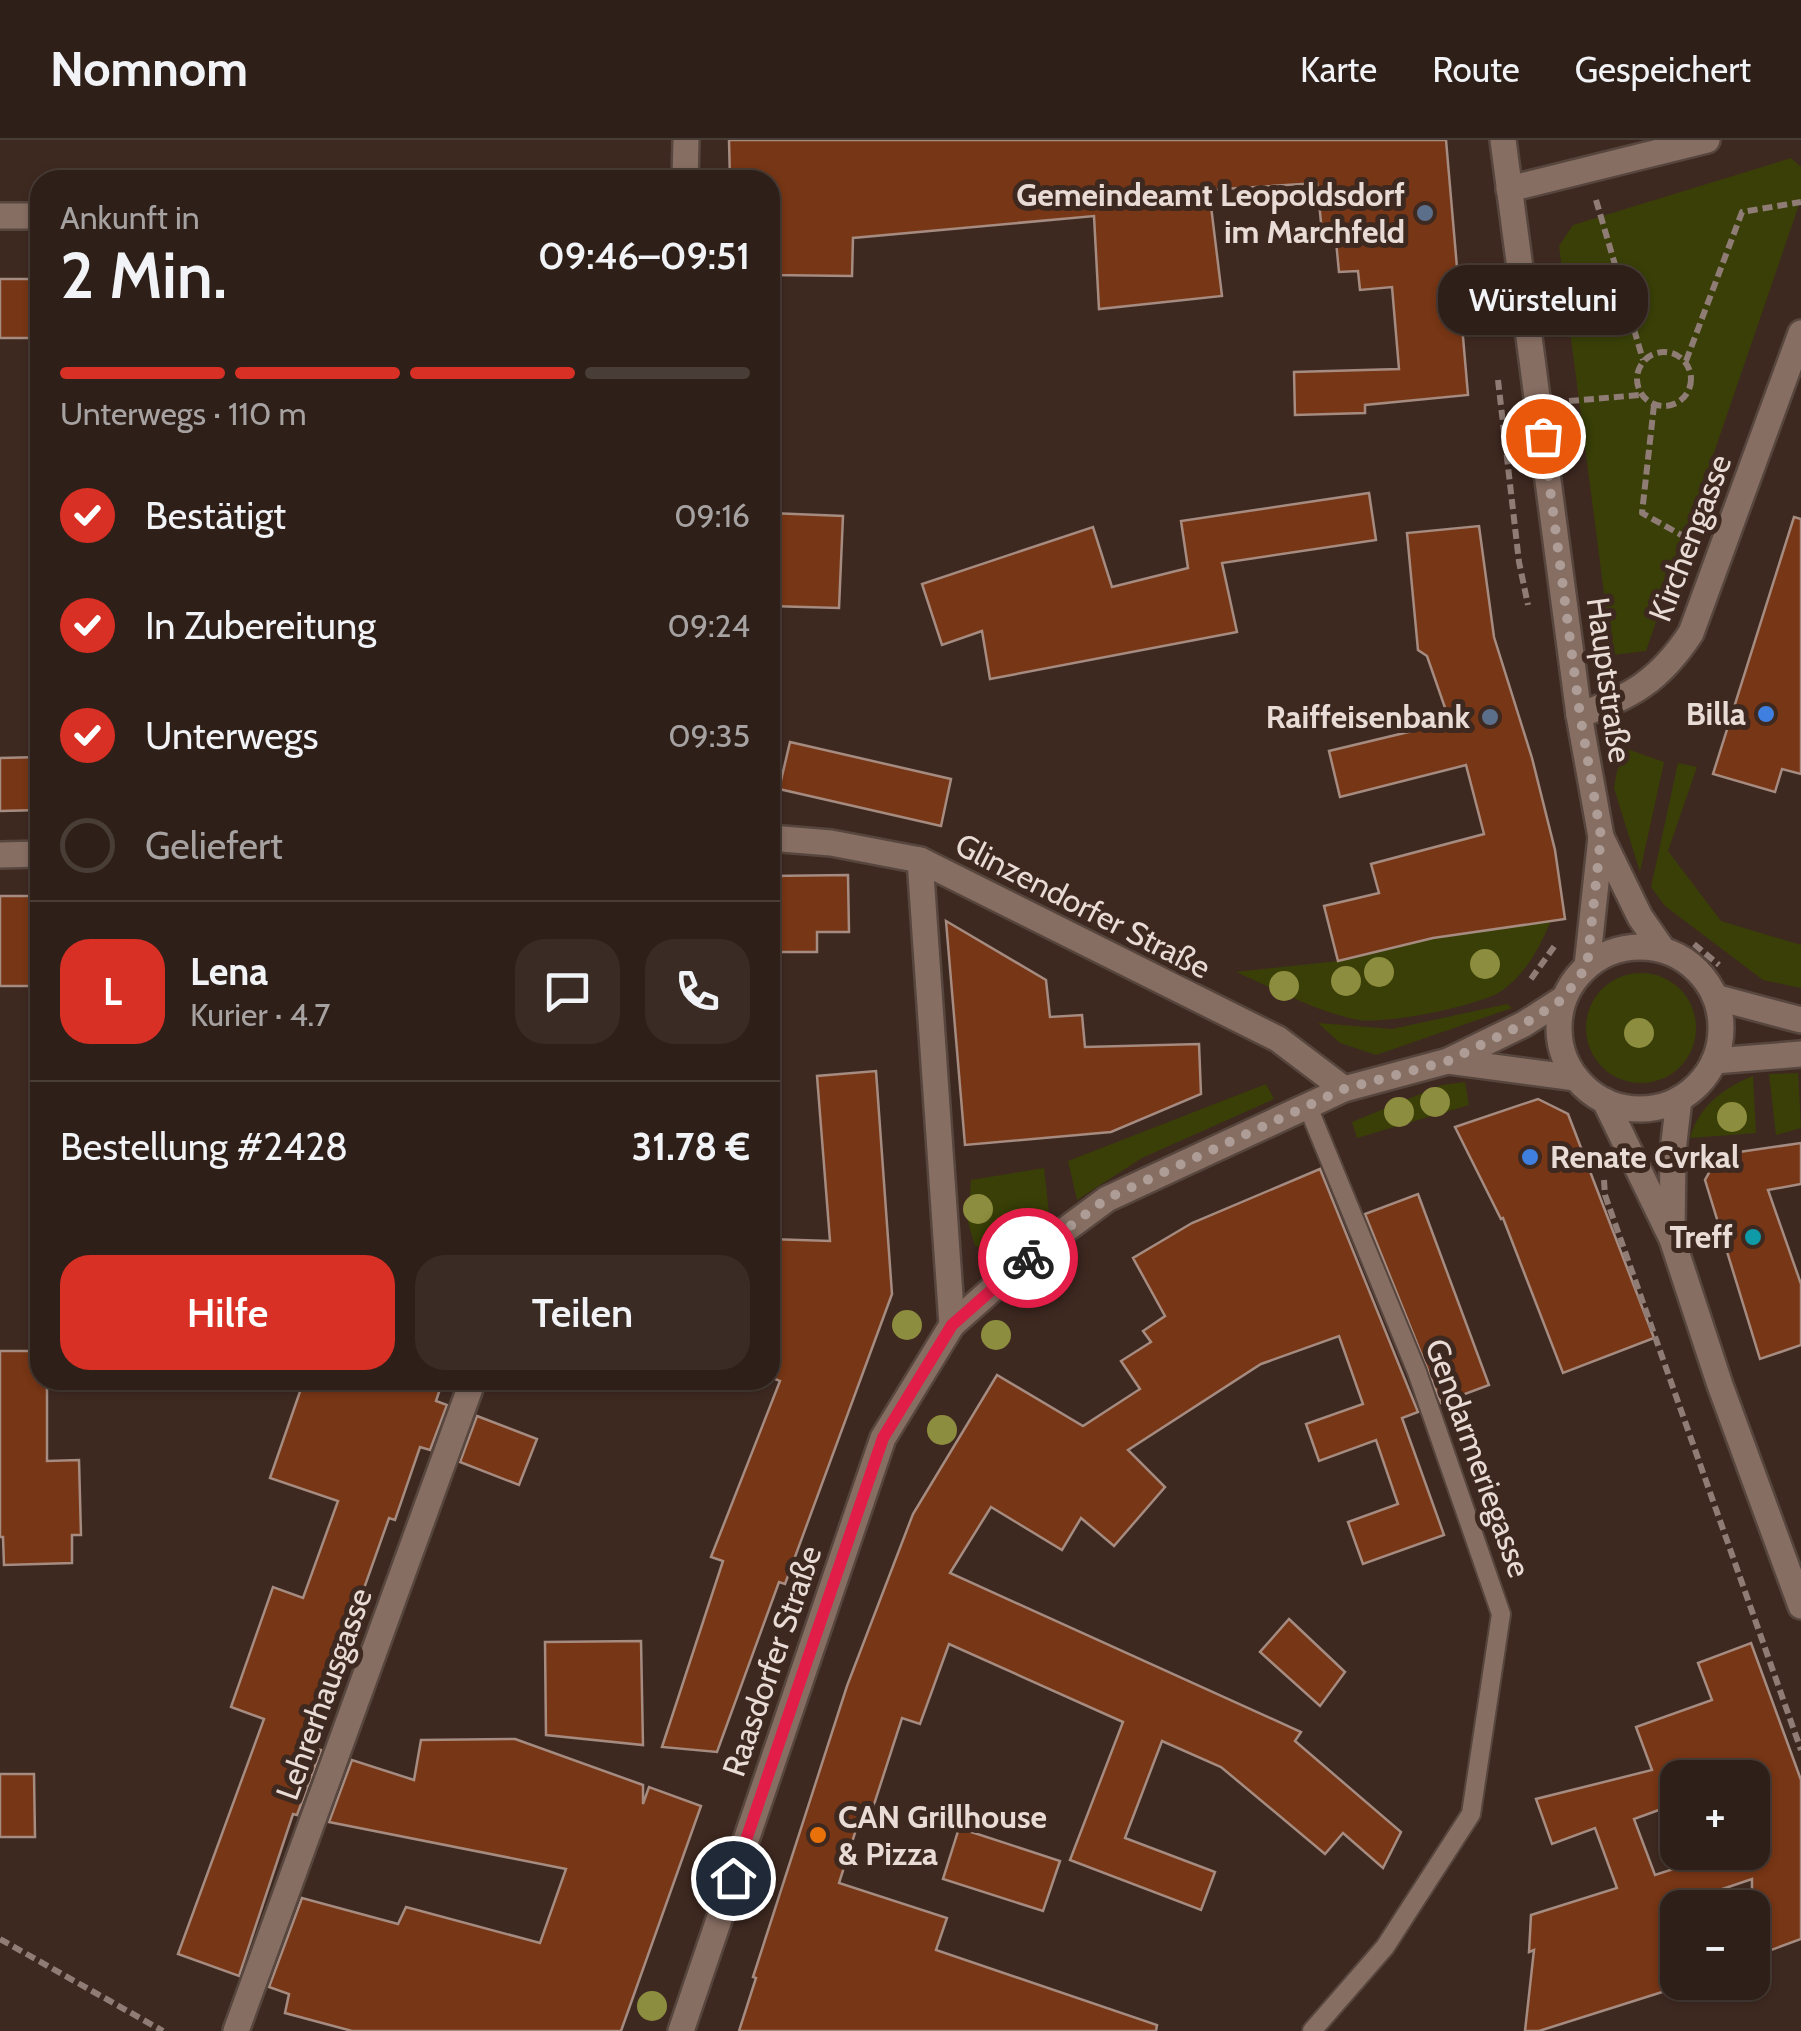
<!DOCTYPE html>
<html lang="de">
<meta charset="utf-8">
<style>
:root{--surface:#2e1f18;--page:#3a2c25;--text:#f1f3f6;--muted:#a7a2a2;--line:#493d37;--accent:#d93025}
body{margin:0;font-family:Cabin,sans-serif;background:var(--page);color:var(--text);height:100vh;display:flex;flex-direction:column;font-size:38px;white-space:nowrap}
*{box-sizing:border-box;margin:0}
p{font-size:32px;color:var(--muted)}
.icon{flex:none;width:55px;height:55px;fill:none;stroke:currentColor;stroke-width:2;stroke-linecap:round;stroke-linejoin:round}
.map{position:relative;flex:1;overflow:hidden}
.panel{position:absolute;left:30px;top:30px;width:750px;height:1220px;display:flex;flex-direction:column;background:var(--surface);border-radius:30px;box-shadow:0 2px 8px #0004,0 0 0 2px var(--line)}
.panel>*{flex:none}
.controls{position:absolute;left:1660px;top:1620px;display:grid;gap:20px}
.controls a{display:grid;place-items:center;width:110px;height:110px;border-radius:20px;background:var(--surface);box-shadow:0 2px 8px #0004,0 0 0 2px var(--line);font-size:50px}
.pin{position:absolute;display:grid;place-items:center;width:85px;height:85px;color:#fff;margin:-42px;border:5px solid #fff;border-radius:50%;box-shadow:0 2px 10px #0007}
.courier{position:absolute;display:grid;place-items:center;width:100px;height:100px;margin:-50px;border:8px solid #e11d48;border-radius:50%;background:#fff;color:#222;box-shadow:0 2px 12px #0007}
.bubble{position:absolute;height:70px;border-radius:30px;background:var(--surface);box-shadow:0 2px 8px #0004,0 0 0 2px var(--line);font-size:32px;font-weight:600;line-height:70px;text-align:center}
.head em{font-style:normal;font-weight:600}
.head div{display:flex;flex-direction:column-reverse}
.head{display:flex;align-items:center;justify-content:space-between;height:170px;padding:0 30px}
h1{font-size:65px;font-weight:600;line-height:75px}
.bar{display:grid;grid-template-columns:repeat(4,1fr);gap:15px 10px;align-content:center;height:120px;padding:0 30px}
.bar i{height:12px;border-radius:8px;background:var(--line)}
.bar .active{background:var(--accent)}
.bar p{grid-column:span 4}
.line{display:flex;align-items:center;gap:25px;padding:0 30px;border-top:2px solid var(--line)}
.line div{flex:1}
.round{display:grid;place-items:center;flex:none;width:105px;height:105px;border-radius:30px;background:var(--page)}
ol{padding:0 30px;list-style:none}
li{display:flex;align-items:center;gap:30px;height:110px}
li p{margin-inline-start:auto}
li .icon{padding:10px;border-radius:50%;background:var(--accent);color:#fff;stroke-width:4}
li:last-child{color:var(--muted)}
li i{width:55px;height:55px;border:5px solid var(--line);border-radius:50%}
.primary-button{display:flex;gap:20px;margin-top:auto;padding:20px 30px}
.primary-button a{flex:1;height:115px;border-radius:30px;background:var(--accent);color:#fff;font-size:40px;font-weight:600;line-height:115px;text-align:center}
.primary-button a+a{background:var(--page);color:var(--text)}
header{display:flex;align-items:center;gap:60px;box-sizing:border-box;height:140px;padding:0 50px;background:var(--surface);border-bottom:2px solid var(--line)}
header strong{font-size:48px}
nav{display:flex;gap:55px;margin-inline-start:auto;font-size:35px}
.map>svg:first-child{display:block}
.green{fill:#393f07}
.building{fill:#773615;stroke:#a58b80;stroke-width:2.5;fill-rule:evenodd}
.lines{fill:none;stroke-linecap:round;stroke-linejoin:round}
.lane-casing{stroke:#57463e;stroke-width:22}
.street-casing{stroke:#57463e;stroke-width:30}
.secondary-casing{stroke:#57463e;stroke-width:30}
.path{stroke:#8e7c75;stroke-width:6;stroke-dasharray:10 5;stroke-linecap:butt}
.lane{stroke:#876e63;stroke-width:18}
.street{stroke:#876e63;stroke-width:25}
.secondary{stroke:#876e63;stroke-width:25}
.tree{fill:#8d8d3f}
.done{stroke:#ad9d96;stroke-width:10;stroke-dasharray:0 18}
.route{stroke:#e11d48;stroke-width:12}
.service-dot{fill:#5c6f8a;stroke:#3e2920;stroke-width:4}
.shop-dot{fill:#3f7fe0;stroke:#3e2920;stroke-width:4}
.culture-dot{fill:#0f9aa8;stroke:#3e2920;stroke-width:4}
.food-dot{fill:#e8710a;stroke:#3e2920;stroke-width:4}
.labels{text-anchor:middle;stroke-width:10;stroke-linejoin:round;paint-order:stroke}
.poi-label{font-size:32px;font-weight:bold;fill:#e9dbd5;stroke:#3e2920;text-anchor:end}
.street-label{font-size:32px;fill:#e9dbd5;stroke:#3e2920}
</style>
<header>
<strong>Nomnom</strong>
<nav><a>Karte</a><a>Route</a><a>Gespeichert</a></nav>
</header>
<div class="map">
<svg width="1801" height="1891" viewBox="0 0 1801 1891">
<rect width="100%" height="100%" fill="#3e2920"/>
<g class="green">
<path d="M1791 18 1801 27V59L1646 511 1612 515 1559 106 1573 85Z"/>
<path d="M1627 609 1664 622 1640 732 1614 648 1617 631Z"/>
<path d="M1678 623 1697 627 1668 711 1721 781 1801 805V848L1763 840 1665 766 1651 747Z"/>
<path d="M1551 781C1539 808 1527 832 1503 850 1481 866 1387 884 1359 880 1318 873 1275 849 1236 832L1338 821 1429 799Z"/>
<circle cx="1641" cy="888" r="55"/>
<path d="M1507 864 1512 868 1376 915 1340 903 1318 883 1392 889Z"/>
<path d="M1798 933 1801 988 1776 995 1769 934Z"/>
<path d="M1753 936 1756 993 1690 998C1698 967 1723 948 1753 936Z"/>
<path d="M1465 942 1469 965 1357 998 1352 982 1442 945Z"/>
<path d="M1266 944 1274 959 1142 1018 1077 1060 1068 1021Z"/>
<path d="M1044 1028 1049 1073C1031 1101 1009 1117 975 1106L968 1082 971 1040Z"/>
</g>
<g class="building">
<path d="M729 0H1446L1468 255 1365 265V273L1295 275 1294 232 1399 229 1392 147 1360 150 1358 131 1339 132 1336 101 1323 102 1317 43 1209 50 1222 156 1099 169 1094 76 853 98 852 136 770 135V40H730Z"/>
<rect x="0" y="139" width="40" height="59"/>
<path d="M1369 353 1376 400 1222 423 1237 492 990 539 982 491 942 505 922 444 1093 387 1112 447 1188 428 1181 381Z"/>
<path d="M770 373 843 376 839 468 770 466Z"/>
<path d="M1794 377 1801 379V634L1782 629 1775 652 1713 634Z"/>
<path d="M1479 386 1494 497 1532 618 1555 710 1565 779 1433 798 1338 821 1324 766 1379 753 1371 724 1484 694 1466 625 1340 657 1329 611 1450 582 1427 516 1418 510 1407 393Z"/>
<path d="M790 602 951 639 941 686 779 649Z"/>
<path d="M40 617V670L0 671V618Z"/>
<path d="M848 735 849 792H817V812H777V801H770V736Z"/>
<rect x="0" y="756" width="40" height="90"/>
<path d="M946 781 1046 840 1050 877 1082 875 1085 907 1199 904 1201 954 1111 992 965 1005Z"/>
<path d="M876 931 892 1154 785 1444 779 1442 717 1612 662 1607 723 1421 711 1417 780 1241 770 1237V1099L830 1101 817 936Z"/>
<path d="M1538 959 1568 974 1654 1198 1563 1233 1503 1078 1501 1079 1455 987Z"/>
<path d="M1801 1003V1044L1768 1050 1801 1144V1205L1760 1219 1705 1040 1719 1015Z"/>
<path d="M1320 1029 1418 1272 1402 1278 1444 1395 1363 1424 1348 1382 1398 1364 1376 1300 1319 1321 1306 1284 1363 1264 1339 1196 1261 1224 1128 1310 1165 1347 1114 1406 1081 1378 1062 1410 991 1367 950 1433 1301 1592 1295 1601 1401 1692 1383 1728 1343 1693 1325 1714 1221 1627 1162 1601 1125 1698 1215 1732 1201 1770 1070 1720 1123 1582 949 1504 920 1584 902 1578 869 1680 860 1677 839 1743 947 1778 936 1810 1157 1885 1156 1891H739L756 1838 753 1837 847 1546 913 1374 997 1235 1083 1286 1140 1249 1121 1221 1151 1202 1143 1191 1165 1176 1133 1118 1192 1083Z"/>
<path d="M1418 1054 1489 1245 1441 1263 1365 1074Z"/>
<path d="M0 1211H38L40 1240H47V1321L79 1320 81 1395H72V1423L4 1425 3 1397H0Z"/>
<path d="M304 1240H443L436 1261 447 1265 430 1310 420 1307 395 1380 389 1378 308 1606 321 1610 297 1675 293 1674 239 1836 178 1814 264 1579 231 1567 273 1447 303 1458 338 1361 270 1338Z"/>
<path d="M477 1276 537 1299 519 1345 460 1322Z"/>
<path d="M1289 1479 1345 1532 1320 1566 1260 1512Z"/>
<path d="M641 1501 643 1605 546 1595 545 1502Z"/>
<path d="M1751 1503 1801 1640V1799L1752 1817V1739L1678 1764V1847L1539 1891H1525L1534 1810 1529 1812 1531 1775 1617 1748 1595 1688 1552 1704 1536 1659 1652 1630 1636 1587 1712 1560 1698 1523ZM1678 1638H1752V1712H1726L1655 1735 1634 1679 1678 1663Z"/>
<path d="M515 1599 643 1645V1664L649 1647 701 1666 621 1891H352L285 1873 289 1854 269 1847 302 1758 398 1784 406 1767 540 1803 566 1729 329 1682 352 1620 414 1640 421 1600Z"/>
<path d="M0 1634H34L35 1697H0Z"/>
<path d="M959 1688 1060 1721 1043 1771 943 1739Z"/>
</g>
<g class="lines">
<defs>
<path id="lane" d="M1308 967 1417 1232 1501 1474 1471 1674 1385 1807 1312 1891"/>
<g id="street">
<path d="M685 40 686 0"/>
<path d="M1509 49 1707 0"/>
<path d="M0 76H40"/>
<path d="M1579 575C1632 557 1660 540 1691 493L1801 193"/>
<path d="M920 720 952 1185"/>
<path d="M236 1891 473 1240"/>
</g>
<g id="secondary">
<path d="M1503 0 1579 575 1601 697 1587 826"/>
<path d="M1601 697 1640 777 1663 810"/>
<path d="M770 698 831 703 920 720 1278 899 1344 949"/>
<path d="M0 715 40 714"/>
<circle cx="1640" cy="888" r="81"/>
<path d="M1715 857 1801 880"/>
<path d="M1448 921 1576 938"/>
<path d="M1714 921 1801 914"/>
<path d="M1605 961 1672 1099 1720 1245 1801 1466"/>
<path d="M1672 1094 1673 1011 1679 959"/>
<path d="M681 1891 883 1298 952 1185 1026 1119 1107 1059 1344 949 1448 921 1524 884 1563 859"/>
</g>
</defs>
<use href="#lane" class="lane-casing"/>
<use href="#street" class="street-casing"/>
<use href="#secondary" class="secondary-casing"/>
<g class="path">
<path d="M1596 60 1643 220"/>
<circle cx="1664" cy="239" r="27"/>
<path d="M1686 221 1742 72 1801 62"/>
<path d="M1498 240 1519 422 1528 465"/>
<path d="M1569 261 1640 255"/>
<path d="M1654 265 1642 373 1692 401"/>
<path d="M1694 804 1719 825"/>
<path d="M1531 839 1556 804"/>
<path d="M1604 1040 1605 1055 1801 1610"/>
<path d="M0 1799 163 1891"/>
</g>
<use href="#lane" class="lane"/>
<use href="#street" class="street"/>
<use href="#secondary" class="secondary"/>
</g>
<g class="tree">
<circle cx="1485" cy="824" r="15"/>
<circle cx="1379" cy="832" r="15"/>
<circle cx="1346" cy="841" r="15"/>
<circle cx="1284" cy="846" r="15"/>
<circle cx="1639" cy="893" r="15"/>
<circle cx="1435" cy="962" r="15"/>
<circle cx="1399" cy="972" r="15"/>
<circle cx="1732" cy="977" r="15"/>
<circle cx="978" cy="1069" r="15"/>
<circle cx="1019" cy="1084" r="15"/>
<circle cx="907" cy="1185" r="15"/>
<circle cx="996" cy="1195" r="15"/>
<circle cx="942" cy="1290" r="15"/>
<circle cx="652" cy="1866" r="15"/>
</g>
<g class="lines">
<path class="done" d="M1028 1118 1106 1059 1344 949 1448 921 1524 884 1563 859 1587 826 1601 696 1580 575 1543 296"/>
<path class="route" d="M733 1738 883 1298 952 1185 1028 1118"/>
</g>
<g class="service-dot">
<circle cx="1425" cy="73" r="10"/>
<circle cx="1490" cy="577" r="10"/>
</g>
<g class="shop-dot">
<circle cx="1766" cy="574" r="10"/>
<circle cx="1530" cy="1017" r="10"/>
</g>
<circle class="culture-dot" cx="1753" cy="1097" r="10"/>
<circle class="food-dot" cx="818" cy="1695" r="10"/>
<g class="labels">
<g class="poi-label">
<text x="1405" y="66">Gemeindeamt Leopoldsdorf<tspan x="1405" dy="37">im Marchfeld</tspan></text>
<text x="1746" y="585">Billa</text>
<text x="1470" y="588">Raiffeisenbank</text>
<text x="1550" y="1028" text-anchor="start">Renate Cvrkal</text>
<text x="1733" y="1108">Treff</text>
<text x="838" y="1688" text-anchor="start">CAN Grillhouse<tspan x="838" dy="37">&amp; Pizza</tspan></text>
</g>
<g class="street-label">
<text transform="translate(1690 398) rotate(-69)" y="11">Kirchengasse</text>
<text transform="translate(1609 540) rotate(82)" y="11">Hauptstraße</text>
<text transform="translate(1083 766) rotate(27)" y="11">Glinzendorfer Straße</text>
<text transform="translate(1478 1318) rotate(70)" y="11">Gendarmeriegasse</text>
<text transform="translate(772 1521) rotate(-71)" y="11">Raasdorfer Straße</text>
<text transform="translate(324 1554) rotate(-70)" y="11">Lehrerhausgasse</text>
</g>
</g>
</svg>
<div class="controls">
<a>+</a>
<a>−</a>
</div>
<div class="pin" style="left:1543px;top:296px;background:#ea580c"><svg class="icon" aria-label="bag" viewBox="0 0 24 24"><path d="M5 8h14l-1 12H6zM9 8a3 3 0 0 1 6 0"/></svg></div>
<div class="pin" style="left:733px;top:1738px;background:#1f2937"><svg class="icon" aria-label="home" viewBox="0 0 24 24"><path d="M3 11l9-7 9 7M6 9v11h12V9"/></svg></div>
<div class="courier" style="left:1028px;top:1118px"><svg class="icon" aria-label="bike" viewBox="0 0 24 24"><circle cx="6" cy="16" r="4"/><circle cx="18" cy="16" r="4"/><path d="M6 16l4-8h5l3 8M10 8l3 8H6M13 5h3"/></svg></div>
<div class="bubble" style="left:1438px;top:125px;width:210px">Würsteluni</div>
<section class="panel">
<div class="head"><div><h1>2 Min.</h1><p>Ankunft in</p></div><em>09:46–09:51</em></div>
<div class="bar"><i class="active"></i><i class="active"></i><i class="active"></i><i></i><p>Unterwegs · 110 m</p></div>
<ol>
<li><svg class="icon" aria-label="check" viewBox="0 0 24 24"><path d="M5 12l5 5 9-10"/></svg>Bestätigt<p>09:16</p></li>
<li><svg class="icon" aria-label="check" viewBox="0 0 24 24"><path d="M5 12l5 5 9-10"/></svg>In Zubereitung<p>09:24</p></li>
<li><svg class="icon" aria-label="check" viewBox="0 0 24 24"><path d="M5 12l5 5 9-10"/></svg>Unterwegs<p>09:35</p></li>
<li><i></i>Geliefert</li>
</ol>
<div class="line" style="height:180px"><b class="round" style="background:var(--accent);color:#fff">L</b><div><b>Lena</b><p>Kurier · 4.7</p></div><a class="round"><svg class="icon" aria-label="chat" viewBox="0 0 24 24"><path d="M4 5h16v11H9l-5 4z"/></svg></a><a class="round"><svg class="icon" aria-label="phone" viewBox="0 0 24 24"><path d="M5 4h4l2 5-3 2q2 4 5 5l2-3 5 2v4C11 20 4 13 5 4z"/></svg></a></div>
<div class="line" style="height:130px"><div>Bestellung #2428</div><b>31.78 €</b></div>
<div class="primary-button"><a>Hilfe</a><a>Teilen</a></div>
</section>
</div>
